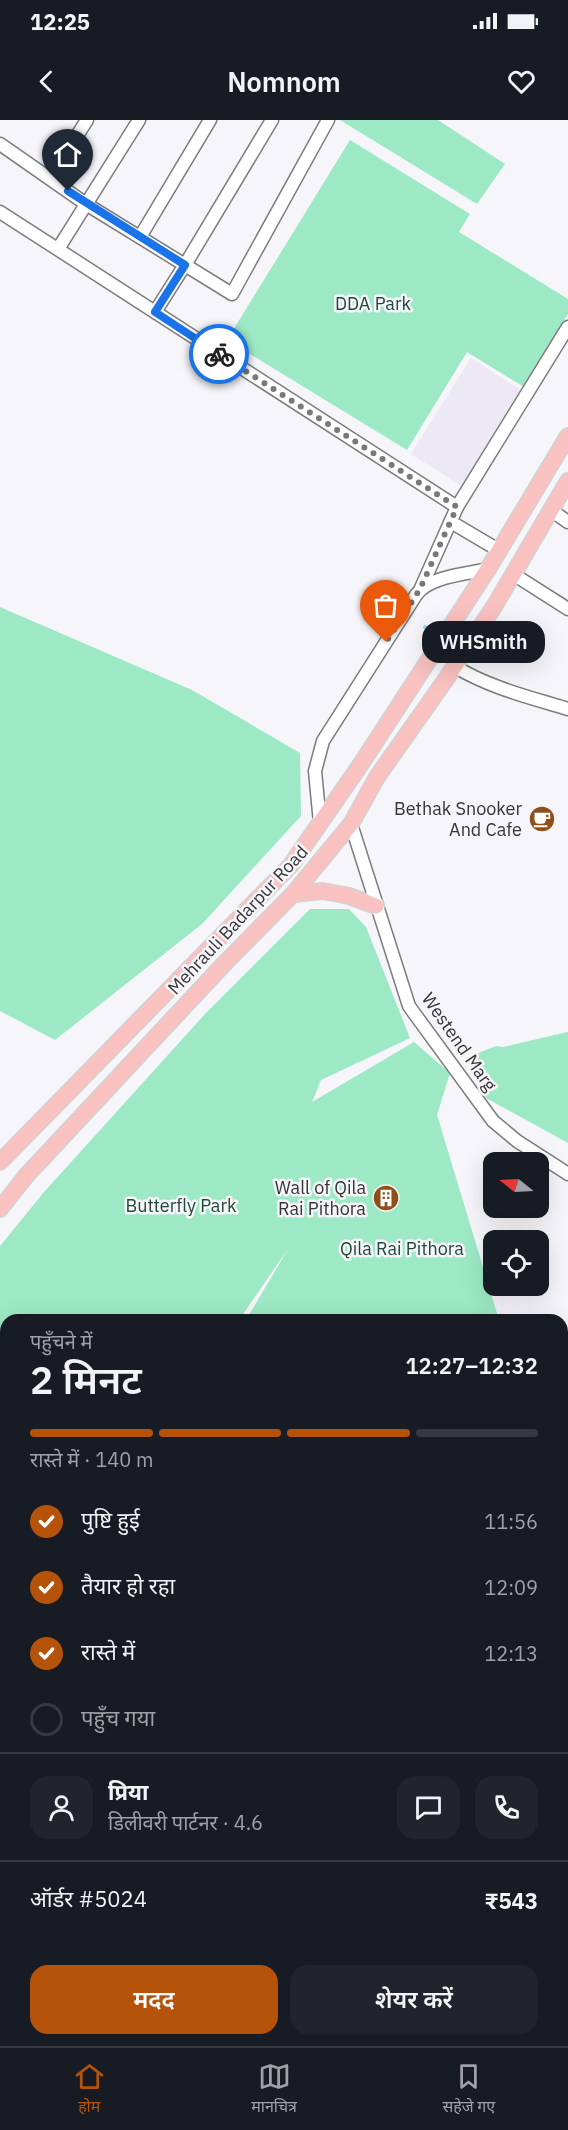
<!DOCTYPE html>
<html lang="hi">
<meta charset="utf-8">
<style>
:root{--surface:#171b24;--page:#20242c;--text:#f1f3f6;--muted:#9ea1a6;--line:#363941;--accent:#b45309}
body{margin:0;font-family:"IBM Plex Sans","Noto Sans Devanagari",sans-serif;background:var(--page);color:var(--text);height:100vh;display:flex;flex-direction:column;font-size:22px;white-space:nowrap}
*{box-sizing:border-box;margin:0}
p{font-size:20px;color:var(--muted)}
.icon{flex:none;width:33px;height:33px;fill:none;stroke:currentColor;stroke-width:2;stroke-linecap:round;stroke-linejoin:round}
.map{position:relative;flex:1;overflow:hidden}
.sheet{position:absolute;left:0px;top:1194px;width:568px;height:732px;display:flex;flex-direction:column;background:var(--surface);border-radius:18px 18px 0 0;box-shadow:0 6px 24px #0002}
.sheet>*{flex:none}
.needle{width:39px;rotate:288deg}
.tools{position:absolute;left:483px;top:1032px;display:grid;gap:12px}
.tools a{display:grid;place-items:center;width:66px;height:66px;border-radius:12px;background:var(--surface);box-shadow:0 6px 24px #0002;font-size:30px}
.pin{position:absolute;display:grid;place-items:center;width:51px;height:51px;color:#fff;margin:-62px -26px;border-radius:50% 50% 50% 0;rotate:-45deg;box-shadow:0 0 6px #0007}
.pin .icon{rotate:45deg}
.courier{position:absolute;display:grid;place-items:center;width:60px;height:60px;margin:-30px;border:4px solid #1a73e8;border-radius:50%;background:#fff;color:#222;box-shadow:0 2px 8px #0007}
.bubble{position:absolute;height:42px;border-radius:18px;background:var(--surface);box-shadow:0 6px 24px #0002;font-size:20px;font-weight:600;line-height:42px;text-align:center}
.overview em{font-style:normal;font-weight:600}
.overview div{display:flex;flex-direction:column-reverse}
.overview{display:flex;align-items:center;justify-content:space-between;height:102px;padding:0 30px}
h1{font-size:39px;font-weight:600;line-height:45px}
.bar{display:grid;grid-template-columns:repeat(4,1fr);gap:9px 6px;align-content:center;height:72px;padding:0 30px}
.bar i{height:8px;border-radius:4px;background:var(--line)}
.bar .active{background:var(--accent)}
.bar p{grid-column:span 4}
.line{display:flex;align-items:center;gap:15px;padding:0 30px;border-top:2px solid var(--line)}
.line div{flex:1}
.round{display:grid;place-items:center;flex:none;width:63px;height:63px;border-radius:18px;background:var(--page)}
ol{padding:0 30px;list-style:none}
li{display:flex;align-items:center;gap:18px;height:66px}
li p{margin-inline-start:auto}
li .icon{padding:6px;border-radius:50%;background:var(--accent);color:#fff;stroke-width:4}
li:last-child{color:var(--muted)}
li i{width:33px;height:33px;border:3px solid var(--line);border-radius:50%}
.action{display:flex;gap:12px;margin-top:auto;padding:12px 30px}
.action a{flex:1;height:69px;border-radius:18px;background:var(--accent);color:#fff;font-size:24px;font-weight:600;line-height:69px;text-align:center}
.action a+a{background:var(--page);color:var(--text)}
.status{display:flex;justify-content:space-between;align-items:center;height:42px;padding:0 30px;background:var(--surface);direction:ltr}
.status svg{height:16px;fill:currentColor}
header{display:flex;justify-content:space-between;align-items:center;height:78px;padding:0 30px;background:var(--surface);font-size:27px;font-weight:600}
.dock{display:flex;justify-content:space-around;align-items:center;height:84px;border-top:2px solid var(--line);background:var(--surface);font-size:16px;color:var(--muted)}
.dock a{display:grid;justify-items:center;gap:3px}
.dock .active{color:var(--accent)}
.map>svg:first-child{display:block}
.built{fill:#ede9f4}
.green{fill:#9de9c5}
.forest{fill:#79d5ac}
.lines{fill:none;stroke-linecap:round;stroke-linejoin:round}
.stream{stroke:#91dcfc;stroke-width:4}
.minor-casing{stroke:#7c7b7f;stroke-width:15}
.major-casing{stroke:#d3d2d3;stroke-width:18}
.minor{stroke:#fff;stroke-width:12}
.major{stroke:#f9c1bf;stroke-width:15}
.done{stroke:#79787a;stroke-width:6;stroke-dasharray:0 10.8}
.route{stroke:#1a73e8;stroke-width:8}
.labels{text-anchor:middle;stroke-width:5;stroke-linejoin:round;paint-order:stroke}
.park-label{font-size:18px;fill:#1f4836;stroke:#f6f5f9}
.poi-label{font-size:18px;fill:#353436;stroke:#f6f5f9;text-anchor:end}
.street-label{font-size:18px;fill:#353436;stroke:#f6f5f9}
</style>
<div class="status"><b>12:25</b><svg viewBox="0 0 49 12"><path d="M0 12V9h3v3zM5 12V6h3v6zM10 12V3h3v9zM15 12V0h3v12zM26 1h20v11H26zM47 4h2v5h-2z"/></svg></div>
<header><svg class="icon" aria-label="back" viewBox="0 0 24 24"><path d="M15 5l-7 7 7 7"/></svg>Nomnom<svg class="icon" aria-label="heart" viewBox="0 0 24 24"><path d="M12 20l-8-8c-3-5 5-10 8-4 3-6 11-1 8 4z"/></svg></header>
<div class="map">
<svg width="568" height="1926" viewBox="0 0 568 1926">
<rect width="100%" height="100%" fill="#f6f5f9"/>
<path class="built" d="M471 238 521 270 461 366 411 334Z"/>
<g class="green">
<path d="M340 0H438L505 44 477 84Z"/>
<path d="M350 20 470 94 459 112 568 179V194L524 267 467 232 407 330 227 220Z"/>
<path d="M0 487 192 570 300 633 301 696 202 804 55 920 0 891Z"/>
<path d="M310 789H349L366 807 410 918 321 960 312 982 414 922 450 953 437 995 499 1200H246L288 1129 239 1200H6V1363L0 1364V1126L44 1072 205 894Z"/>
<path d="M568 912V1023L486 978 473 943 478 933 496 926 503 927Z"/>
<path d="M563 1276 568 1281V1926H0V1373L6 1372V1920H562Z"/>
</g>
<path class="forest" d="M6 1372V1920H562L563 1673 568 1686V1926H0V1373Z"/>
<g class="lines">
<g class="stream">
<path d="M425 507 440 516"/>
<path d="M447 519 456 525"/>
</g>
<defs>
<g id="minor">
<path d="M0 24 86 84 232 174 328 0"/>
<path d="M50 58 87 0"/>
<path d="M0 92 457 387"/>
<path d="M140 117 210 0"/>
<path d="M58 129 139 0"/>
<path d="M155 192 188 140 272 0"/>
<path d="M551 390 568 402"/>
<path d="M451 402 500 431"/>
<path d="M513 454 568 489"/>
<path d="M421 468 457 387 568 207"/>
<path d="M454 546C490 568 529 577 568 589"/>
<path d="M320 703 315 651 323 621 416 475C429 456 467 454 488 449"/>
<path d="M351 704 409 886 414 893 493 1001 517 1021 568 1054"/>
</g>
<g id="major">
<path d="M293 774 323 771 349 776 376 786"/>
<path d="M0 1042 291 745 361 644 488 449 568 316"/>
<path d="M0 1089 26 1056 223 845 293 774 351 704 377 657 444 562 495 485 568 361"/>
</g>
</defs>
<use href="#minor" class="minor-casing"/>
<use href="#major" class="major-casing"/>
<use href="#minor" class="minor"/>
<use href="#major" class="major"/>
</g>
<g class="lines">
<path class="done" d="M219 234 457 387 420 469 386 522"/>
<path class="route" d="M68 71 185 145 155 192 219 234"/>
</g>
<defs>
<symbol id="cafe-disc" viewBox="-11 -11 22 22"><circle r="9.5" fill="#8f4f19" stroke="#f6f5f9"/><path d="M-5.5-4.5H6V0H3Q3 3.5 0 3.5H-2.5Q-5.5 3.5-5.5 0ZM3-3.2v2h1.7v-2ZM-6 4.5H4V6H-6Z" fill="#fff"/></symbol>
<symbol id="building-disc" viewBox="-11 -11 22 22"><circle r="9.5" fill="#8f4f19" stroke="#f6f5f9"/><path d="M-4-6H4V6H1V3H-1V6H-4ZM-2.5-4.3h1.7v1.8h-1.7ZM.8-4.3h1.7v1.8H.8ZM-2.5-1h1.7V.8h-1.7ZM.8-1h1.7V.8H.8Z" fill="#fff"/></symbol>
</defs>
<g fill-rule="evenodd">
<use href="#cafe-disc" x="527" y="684" width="30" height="30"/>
<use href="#building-disc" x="371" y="1063" width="30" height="30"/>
</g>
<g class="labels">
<g class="park-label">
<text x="373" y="190">DDA Park</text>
<text x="181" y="1092">Butterfly Park</text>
<text x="402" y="1135">Qila Rai Pithora</text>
</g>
<g class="poi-label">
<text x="522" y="695">Bethak Snooker<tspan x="522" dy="21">And Cafe</tspan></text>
<text x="366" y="1074">Wall of Qila<tspan x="366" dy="21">Rai Pithora</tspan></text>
</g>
<g class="street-label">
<text transform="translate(238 800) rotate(-47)" y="6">Mehrauli Badarpur Road</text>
<text transform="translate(459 922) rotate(55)" y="6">Westend Marg</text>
</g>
</g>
</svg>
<div class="tools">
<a><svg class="needle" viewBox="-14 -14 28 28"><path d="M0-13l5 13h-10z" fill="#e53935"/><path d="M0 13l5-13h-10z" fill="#9ea1a6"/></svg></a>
<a><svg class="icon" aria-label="locate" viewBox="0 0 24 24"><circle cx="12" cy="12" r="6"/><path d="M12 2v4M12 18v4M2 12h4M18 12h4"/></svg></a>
</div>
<div class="pin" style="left:386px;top:522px;background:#ea580c"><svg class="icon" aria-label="bag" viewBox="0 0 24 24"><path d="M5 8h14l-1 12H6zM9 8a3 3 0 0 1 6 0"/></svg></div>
<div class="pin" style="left:68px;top:71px;background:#1f2937"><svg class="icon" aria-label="home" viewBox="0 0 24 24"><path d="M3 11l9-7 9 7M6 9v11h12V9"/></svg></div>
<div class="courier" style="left:219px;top:234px"><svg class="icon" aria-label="bike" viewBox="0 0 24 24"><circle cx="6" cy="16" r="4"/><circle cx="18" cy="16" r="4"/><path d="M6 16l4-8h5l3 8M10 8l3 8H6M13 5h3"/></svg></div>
<div class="bubble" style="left:422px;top:501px;width:123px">WHSmith</div>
<section class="sheet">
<div class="overview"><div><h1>2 मिनट</h1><p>पहुँचने में</p></div><em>12:27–12:32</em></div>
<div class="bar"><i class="active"></i><i class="active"></i><i class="active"></i><i></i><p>रास्ते में · 140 m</p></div>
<ol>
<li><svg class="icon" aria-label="check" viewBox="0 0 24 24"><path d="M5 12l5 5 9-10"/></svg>पुष्टि हुई<p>11:56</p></li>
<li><svg class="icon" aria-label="check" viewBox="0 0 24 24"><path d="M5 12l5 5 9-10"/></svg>तैयार हो रहा<p>12:09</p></li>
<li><svg class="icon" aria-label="check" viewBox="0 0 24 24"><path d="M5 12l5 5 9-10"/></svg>रास्ते में<p>12:13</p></li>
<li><i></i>पहुँच गया</li>
</ol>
<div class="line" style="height:108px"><a class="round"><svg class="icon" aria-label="person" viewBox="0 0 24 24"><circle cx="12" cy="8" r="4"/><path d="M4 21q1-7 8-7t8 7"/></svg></a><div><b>प्रिया</b><p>डिलीवरी पार्टनर · 4.6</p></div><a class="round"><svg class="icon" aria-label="chat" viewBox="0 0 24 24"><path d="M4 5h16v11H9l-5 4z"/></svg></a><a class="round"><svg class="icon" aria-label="phone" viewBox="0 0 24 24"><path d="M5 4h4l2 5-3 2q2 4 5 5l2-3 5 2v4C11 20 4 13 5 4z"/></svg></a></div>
<div class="line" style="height:78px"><div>ऑर्डर #5024</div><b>₹543</b></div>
<div class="action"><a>मदद</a><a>शेयर करें</a></div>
</section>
</div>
<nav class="dock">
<a class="active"><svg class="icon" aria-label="home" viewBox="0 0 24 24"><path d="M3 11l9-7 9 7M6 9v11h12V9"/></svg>होम</a>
<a><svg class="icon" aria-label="map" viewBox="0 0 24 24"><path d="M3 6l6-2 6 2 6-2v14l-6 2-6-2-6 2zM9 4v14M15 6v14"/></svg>मानचित्र</a>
<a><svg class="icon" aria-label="saved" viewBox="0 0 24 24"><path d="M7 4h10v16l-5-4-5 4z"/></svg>सहेजे गए</a>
</nav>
